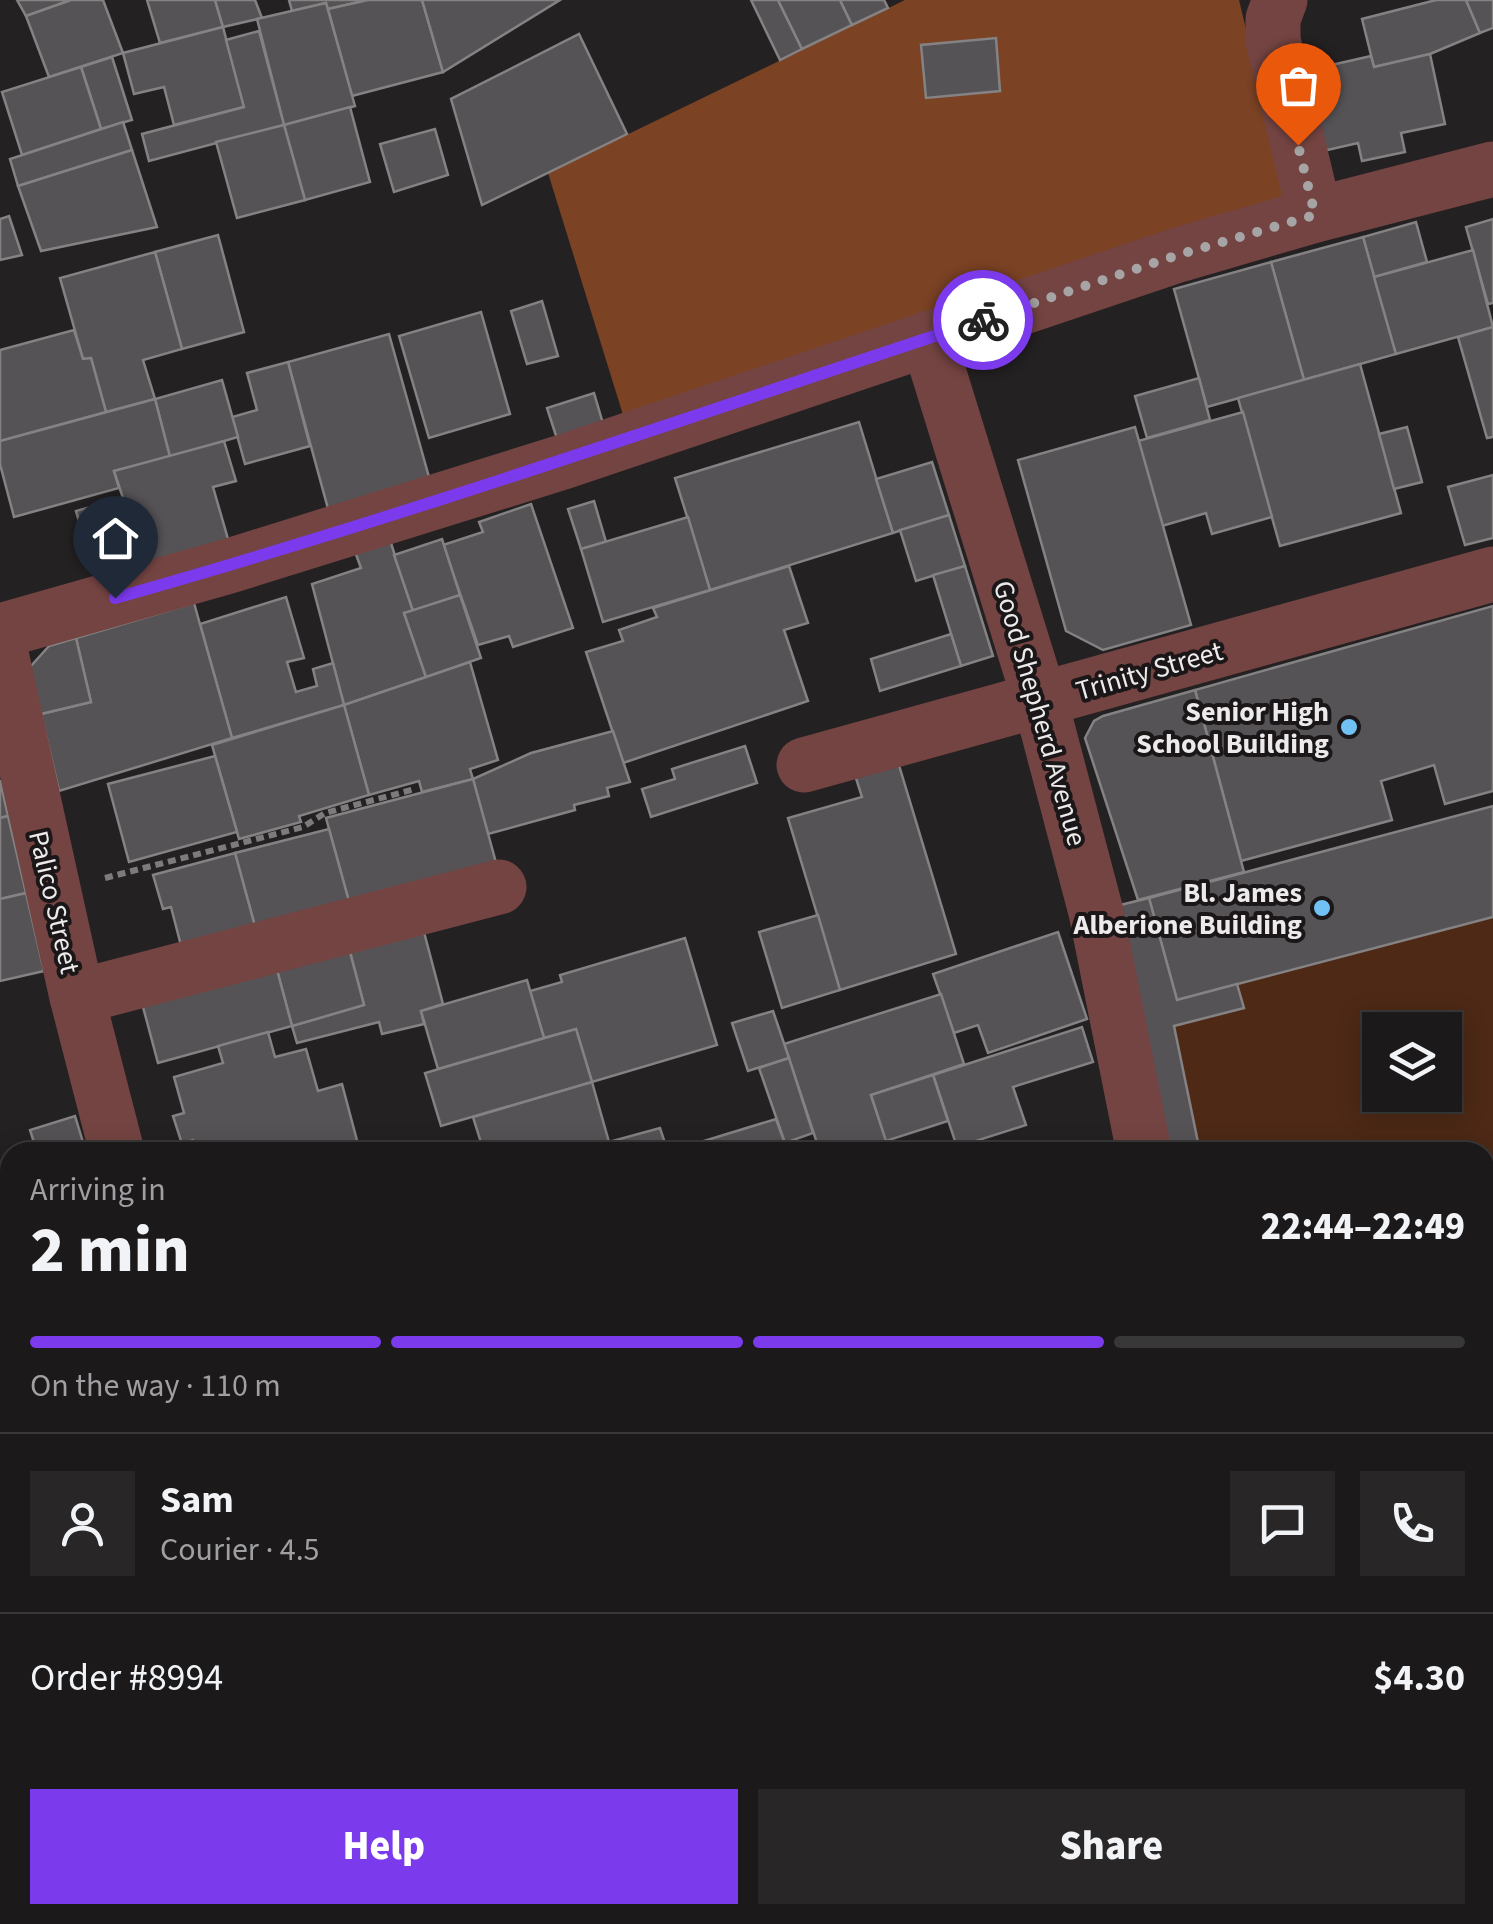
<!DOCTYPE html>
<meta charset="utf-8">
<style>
:root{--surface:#1b191a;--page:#282627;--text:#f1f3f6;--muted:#a0a0a2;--line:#393839;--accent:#7c3aed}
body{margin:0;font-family:"Source Sans 3",sans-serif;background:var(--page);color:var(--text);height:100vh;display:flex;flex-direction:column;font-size:38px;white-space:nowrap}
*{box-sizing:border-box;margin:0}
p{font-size:32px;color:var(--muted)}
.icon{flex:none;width:55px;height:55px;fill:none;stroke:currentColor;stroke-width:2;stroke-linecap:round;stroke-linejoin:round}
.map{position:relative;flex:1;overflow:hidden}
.panel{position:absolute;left:0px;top:1142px;width:1495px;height:782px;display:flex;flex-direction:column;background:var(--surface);border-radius:30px 30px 0 0;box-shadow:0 5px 25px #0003,0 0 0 2px var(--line)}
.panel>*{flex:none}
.fabs{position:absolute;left:1362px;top:1012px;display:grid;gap:20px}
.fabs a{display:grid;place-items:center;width:100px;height:100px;border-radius:0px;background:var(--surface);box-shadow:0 5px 25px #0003,0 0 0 2px var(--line);font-size:50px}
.pin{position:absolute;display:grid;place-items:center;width:85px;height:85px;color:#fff;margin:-102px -42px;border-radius:50% 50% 50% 0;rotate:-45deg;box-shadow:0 0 10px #0007}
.pin .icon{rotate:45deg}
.courier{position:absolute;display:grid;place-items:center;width:100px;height:100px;margin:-50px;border:8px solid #7c3aed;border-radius:50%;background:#fff;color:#222;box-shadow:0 2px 12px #0007}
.headline em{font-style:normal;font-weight:800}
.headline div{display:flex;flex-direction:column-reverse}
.headline{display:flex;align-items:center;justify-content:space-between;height:170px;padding:0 30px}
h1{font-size:65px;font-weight:800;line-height:75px}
.bar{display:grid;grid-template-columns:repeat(4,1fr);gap:15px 10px;align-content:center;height:120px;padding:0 30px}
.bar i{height:12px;border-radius:8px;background:var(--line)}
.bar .current{background:var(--accent)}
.bar p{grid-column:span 4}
.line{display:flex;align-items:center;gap:25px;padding:0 30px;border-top:2px solid var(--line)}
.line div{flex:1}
.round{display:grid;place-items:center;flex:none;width:105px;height:105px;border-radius:0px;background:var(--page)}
.cta{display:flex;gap:20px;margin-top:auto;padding:20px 30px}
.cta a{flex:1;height:115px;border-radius:0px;background:var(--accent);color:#fff;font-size:40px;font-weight:800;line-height:115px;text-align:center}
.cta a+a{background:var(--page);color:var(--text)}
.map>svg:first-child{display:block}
.green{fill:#4d2916;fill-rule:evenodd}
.forest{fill:#7b4224}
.water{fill:#4f3163}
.building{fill:#555355;stroke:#858284;stroke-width:2.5}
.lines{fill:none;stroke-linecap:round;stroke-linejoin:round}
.path{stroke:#7d7b7b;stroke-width:6;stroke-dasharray:8 5;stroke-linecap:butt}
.minor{stroke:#744442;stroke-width:55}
.done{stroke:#a6a4a4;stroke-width:10;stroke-dasharray:0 18}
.route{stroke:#7c3aed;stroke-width:12}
.poi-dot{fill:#71c1f5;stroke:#1b1718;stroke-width:4}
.labels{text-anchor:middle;stroke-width:8;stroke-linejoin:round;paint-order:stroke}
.street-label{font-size:28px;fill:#eceaea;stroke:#1b1718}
.poi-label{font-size:28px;font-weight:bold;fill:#eceaea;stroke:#1b1718;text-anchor:end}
</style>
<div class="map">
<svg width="1493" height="1924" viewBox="0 0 1493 1924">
<rect width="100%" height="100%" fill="#242122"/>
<g class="green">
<path d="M1493 917V1299L1485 1301V1152H1200L1174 1026 1244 1008 1237 984ZM1380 1030H1445V1095H1380Z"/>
<path d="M0 1597 10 1626V1707L0 1692Z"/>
</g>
<path class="forest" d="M905 0H1239L1286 196 624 418 548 173Z"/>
<g class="water">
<path d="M0 1259 10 1289V1626L0 1597Z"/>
<path d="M145 1915H269L273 1924H156Z"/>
</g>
<g class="building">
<path d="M17 0H71L26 16Z"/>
<path d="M71 0H103L123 53 49 77 26 16Z"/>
<path d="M147 0H215L223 27 160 43Z"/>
<path d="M215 0H255L262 18 223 27Z"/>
<path d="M289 0H368L328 9 326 3 292 11Z"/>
<path d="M368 0H422L443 72 352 96 328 9Z"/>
<path d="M422 0H560L443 72Z"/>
<path d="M751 0H778L802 49 780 60Z"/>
<path d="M778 0H840L852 25 802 49Z"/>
<path d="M840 0H884L888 8 852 25Z"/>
<path d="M1436 0H1466L1480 33 1430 54 1374 67 1362 19Z"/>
<path d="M1466 0H1493V28L1480 33Z"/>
<path d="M326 3 355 106 284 125 257 19Z"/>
<path d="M223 27 244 107 174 125 164 87 134 94 123 53Z"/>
<path d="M259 31 284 125 149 161 142 134 244 107 226 40Z"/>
<path d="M579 34 627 134 482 205 451 99Z"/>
<path d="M996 38 1000 91 926 98 921 45Z"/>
<path d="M1430 54 1445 124 1401 133 1405 152 1362 161 1358 143 1323 151 1305 71 1371 56 1374 67Z"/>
<path d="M112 57 132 120 101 129 81 67Z"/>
<path d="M81 67 101 129 22 155 2 92Z"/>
<path d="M350 107 370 182 305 200 284 125Z"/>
<path d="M123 122 132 150 18 186 10 159Z"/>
<path d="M284 125 305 200 237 218 216 142Z"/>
<path d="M435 129 448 175 394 192 380 144Z"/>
<path d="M132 150 157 227 41 251 18 186Z"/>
<path d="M9 216 22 255 0 260V219Z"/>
<path d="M1493 219V303L1488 304 1466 227Z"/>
<path d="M1416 222 1427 262 1374 277 1363 237Z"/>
<path d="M218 235 244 332 182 349 155 252Z"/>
<path d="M1363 237 1396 354 1304 380 1271 262Z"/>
<path d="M1473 250 1493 327 1396 354 1374 277Z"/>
<path d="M155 252 182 349 143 360 155 399 106 412 91 358 83 359 60 278Z"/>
<path d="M1271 262 1304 380 1207 407 1174 289Z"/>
<path d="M542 301 558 356 527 364 511 311Z"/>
<path d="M481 312 510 414 429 438 399 336Z"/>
<path d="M1493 327V437L1487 438 1458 337Z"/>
<path d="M74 330 83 359 91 358 106 412 0 441V350Z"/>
<path d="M389 334 432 488 330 516 288 362Z"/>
<path d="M288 362 310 446 245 464 232 417 257 410 247 373Z"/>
<path d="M1360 364 1401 513 1280 546 1238 398Z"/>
<path d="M1199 378 1210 420 1147 438 1135 396Z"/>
<path d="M222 380 238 437 170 457 155 399Z"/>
<path d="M594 393 604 427 558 442 547 408Z"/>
<path d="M155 399 170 457 114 471 119 488 14 517 0 464V441Z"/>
<path d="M1243 412 1272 517 1212 534 1206 513 1162 526 1138 441Z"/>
<path d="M859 422 893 533 710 590 675 478Z"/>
<path d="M1135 427 1191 625 1103 650 1066 631 1018 460Z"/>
<path d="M1407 427 1422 482 1394 489 1379 434Z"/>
<path d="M224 441 236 481 213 487 230 546 97 583 76 511 123 498 114 471Z"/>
<path d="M932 462 949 515 893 533 876 479Z"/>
<path d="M1493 475V538L1465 545 1448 487Z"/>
<path d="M594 501 606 542 581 549 568 509Z"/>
<path d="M531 504 573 628 513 647 509 636 478 645 443 545 483 532 479 522Z"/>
<path d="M949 515 965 566 916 581 900 530Z"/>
<path d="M688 517 710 590 603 622 581 549Z"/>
<path d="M389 537 413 611 404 613 426 677 344 705 312 584 361 568 354 549Z"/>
<path d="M442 539 460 595 413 611 394 555Z"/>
<path d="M789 566 808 623 784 630 808 701 623 763 586 652 623 641 619 630 657 617 653 608Z"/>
<path d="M965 566 993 656 961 666 933 575Z"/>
<path d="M460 595 481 658 426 677 404 613Z"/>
<path d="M286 597 304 658 287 662 296 692 317 686 313 669 333 663 344 705 232 738 200 624Z"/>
<path d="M194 603 232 738 59 791 41 714 91 702 76 638Z"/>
<path d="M1493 606V791L1445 804 1434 765 1381 781 1392 820 1241 861 1195 690Z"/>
<path d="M951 634 961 666 880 691 871 659Z"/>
<path d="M76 638 91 702 41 714 30 667 49 646Z"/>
<path d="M470 662 498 760 470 769 473 779 422 792 419 781 369 795 344 705Z"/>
<path d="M1195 690 1244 872 1138 900 1085 738 1094 721 1103 716Z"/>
<path d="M344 705 369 795 299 816 301 822 239 839 212 745Z"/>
<path d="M613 731 630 782 607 788 609 796 574 805 575 810 488 834 473 779 531 753Z"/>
<path d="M745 746 757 783 651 817 642 789 675 779 672 769Z"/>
<path d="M215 756 237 832 129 862 108 784Z"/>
<path d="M898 762 956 954 840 990 788 818 862 797 855 775Z"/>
<path d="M473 779 500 877 353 916 326 818Z"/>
<path d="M0 780 8 816 0 818Z"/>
<path d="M1493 806V917L1177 1000 1149 898Z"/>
<path d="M8 816 26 893 0 899V818Z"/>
<path d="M329 829 353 916 259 941 235 853Z"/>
<path d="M235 853 259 941 185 961 171 907 163 909 153 875Z"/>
<path d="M26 893 44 971 0 981V899Z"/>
<path d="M1149 898 1177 1000 1237 984 1244 1008 1174 1026 1200 1152H1166L1116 906Z"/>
<path d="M818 915 840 990 782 1008 759 932Z"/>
<path d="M420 917 443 1004 421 1011 424 1024 382 1034 379 1022 297 1043 292 1026 364 1005 346 937Z"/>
<path d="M1058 932 1087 1019 988 1053 978 1025 954 1033 933 974Z"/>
<path d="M346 937 364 1005 292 1026 273 955Z"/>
<path d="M685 938 717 1045 592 1082 576 1029 544 1038 530 991 562 982 560 975Z"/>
<path d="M273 955 292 1026 158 1063 139 992Z"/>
<path d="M527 980 544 1038 438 1069 421 1011Z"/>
<path d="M941 994 964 1064 871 1095 890 1152H820L784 1044Z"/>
<path d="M773 1011 789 1058 748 1071 732 1023Z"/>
<path d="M1082 1027 1093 1062 1013 1087 1026 1125 957 1147 933 1075Z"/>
<path d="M576 1029 592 1082 441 1126 425 1073Z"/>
<path d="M268 1032 275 1057 306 1049 318 1091 342 1084 359 1148 341 1152H283L282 1149 251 1152 248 1145 223 1152H197L193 1140 182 1144 173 1116 184 1113 174 1077 223 1063 218 1046Z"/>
<path d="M789 1058 813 1133 785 1143 759 1068Z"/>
<path d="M933 1075 948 1121 886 1141 871 1095Z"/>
<path d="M592 1082 609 1142 660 1128 668 1152H484L473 1117Z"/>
<path d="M75 1116 86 1152H37L30 1130Z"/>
<path d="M776 1119 788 1152H668Z"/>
<path d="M1493 1299V1319L1485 1321V1301Z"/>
<path d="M1493 1319V1418L1485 1421V1321Z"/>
<path d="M1493 1527V1679L1485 1681V1529Z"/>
<path d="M1485 1773 1493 1798V1817L1485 1819Z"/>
<path d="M1493 1848V1924H1488L1484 1915 1485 1852Z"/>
<path d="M10 1863V1880L0 1885V1868Z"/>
<path d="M10 1883V1915H42L47 1924H3L0 1918V1888Z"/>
<path d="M44 1915H66L71 1924H48Z"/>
<path d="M292 1915H377L381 1924H283L281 1920Z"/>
<path d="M456 1915H513L517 1924H459Z"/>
<path d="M513 1915H636L611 1924H517Z"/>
<path d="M663 1915H813L815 1924H666Z"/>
<path d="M813 1915H858L860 1924H815Z"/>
<path d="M937 1915H1043L1047 1924H912Z"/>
</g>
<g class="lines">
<path class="path" d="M105 878 303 827 325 813 415 789"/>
<g class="minor">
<path d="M1280 0 1273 19V40L1315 215"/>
<path d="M928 338 1040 700 1096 912 1144 1152"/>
<path d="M0 631 229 566 566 461 1178 255 1315 215 1493 169"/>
<path d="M0 649 77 997 117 1152"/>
<path d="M804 765 1493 574"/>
<path d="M77 997 499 887"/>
<path d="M1485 1452 1493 1450"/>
<path d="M1485 1734 1493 1731"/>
<path d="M417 1915 421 1924"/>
<path d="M1250 1915 1253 1924"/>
</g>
</g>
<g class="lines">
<path class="done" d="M983 320 1178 255 1315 215 1298 145"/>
<path class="route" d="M115 598C407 516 694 415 983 320"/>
</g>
<g class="poi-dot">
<circle cx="1349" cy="727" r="10"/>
<circle cx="1322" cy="908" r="10"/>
</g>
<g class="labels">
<g class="street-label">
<text transform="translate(1149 670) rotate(-16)" y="10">Trinity Street</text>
<text transform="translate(1041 713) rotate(74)" y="10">Good Shepherd Avenue</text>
<text transform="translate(55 902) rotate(77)" y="10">Palico Street</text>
</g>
<g class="poi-label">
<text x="1329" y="721">Senior High<tspan x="1329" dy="32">School Building</tspan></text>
<text x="1302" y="902">Bl. James<tspan x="1302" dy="32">Alberione Building</tspan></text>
</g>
</g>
</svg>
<div class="fabs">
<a><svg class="icon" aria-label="layers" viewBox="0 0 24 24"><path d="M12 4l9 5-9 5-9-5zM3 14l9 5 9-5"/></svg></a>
</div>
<div class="pin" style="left:1298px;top:145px;background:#ea580c"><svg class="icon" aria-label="bag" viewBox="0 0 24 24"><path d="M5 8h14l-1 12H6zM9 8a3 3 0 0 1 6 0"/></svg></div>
<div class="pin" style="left:115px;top:598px;background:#1f2937"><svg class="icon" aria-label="home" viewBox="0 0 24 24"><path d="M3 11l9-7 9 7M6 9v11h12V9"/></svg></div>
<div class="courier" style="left:983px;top:320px"><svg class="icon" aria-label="bike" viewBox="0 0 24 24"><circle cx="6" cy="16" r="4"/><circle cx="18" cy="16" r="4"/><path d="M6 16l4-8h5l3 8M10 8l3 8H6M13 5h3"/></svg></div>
<section class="panel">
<div class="headline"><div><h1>2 min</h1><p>Arriving in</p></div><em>22:44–22:49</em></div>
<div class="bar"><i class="current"></i><i class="current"></i><i class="current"></i><i></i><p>On the way · 110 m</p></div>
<div class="line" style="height:180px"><a class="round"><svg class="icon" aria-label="person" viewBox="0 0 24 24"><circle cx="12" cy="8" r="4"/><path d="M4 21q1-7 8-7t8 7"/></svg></a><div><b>Sam</b><p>Courier · 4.5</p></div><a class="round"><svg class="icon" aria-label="chat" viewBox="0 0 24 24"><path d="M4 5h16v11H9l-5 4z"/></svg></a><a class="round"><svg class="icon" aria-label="phone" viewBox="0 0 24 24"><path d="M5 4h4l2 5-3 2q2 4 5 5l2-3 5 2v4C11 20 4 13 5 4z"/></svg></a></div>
<div class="line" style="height:130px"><div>Order #8994</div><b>$4.30</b></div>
<div class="cta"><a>Help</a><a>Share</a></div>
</section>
</div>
